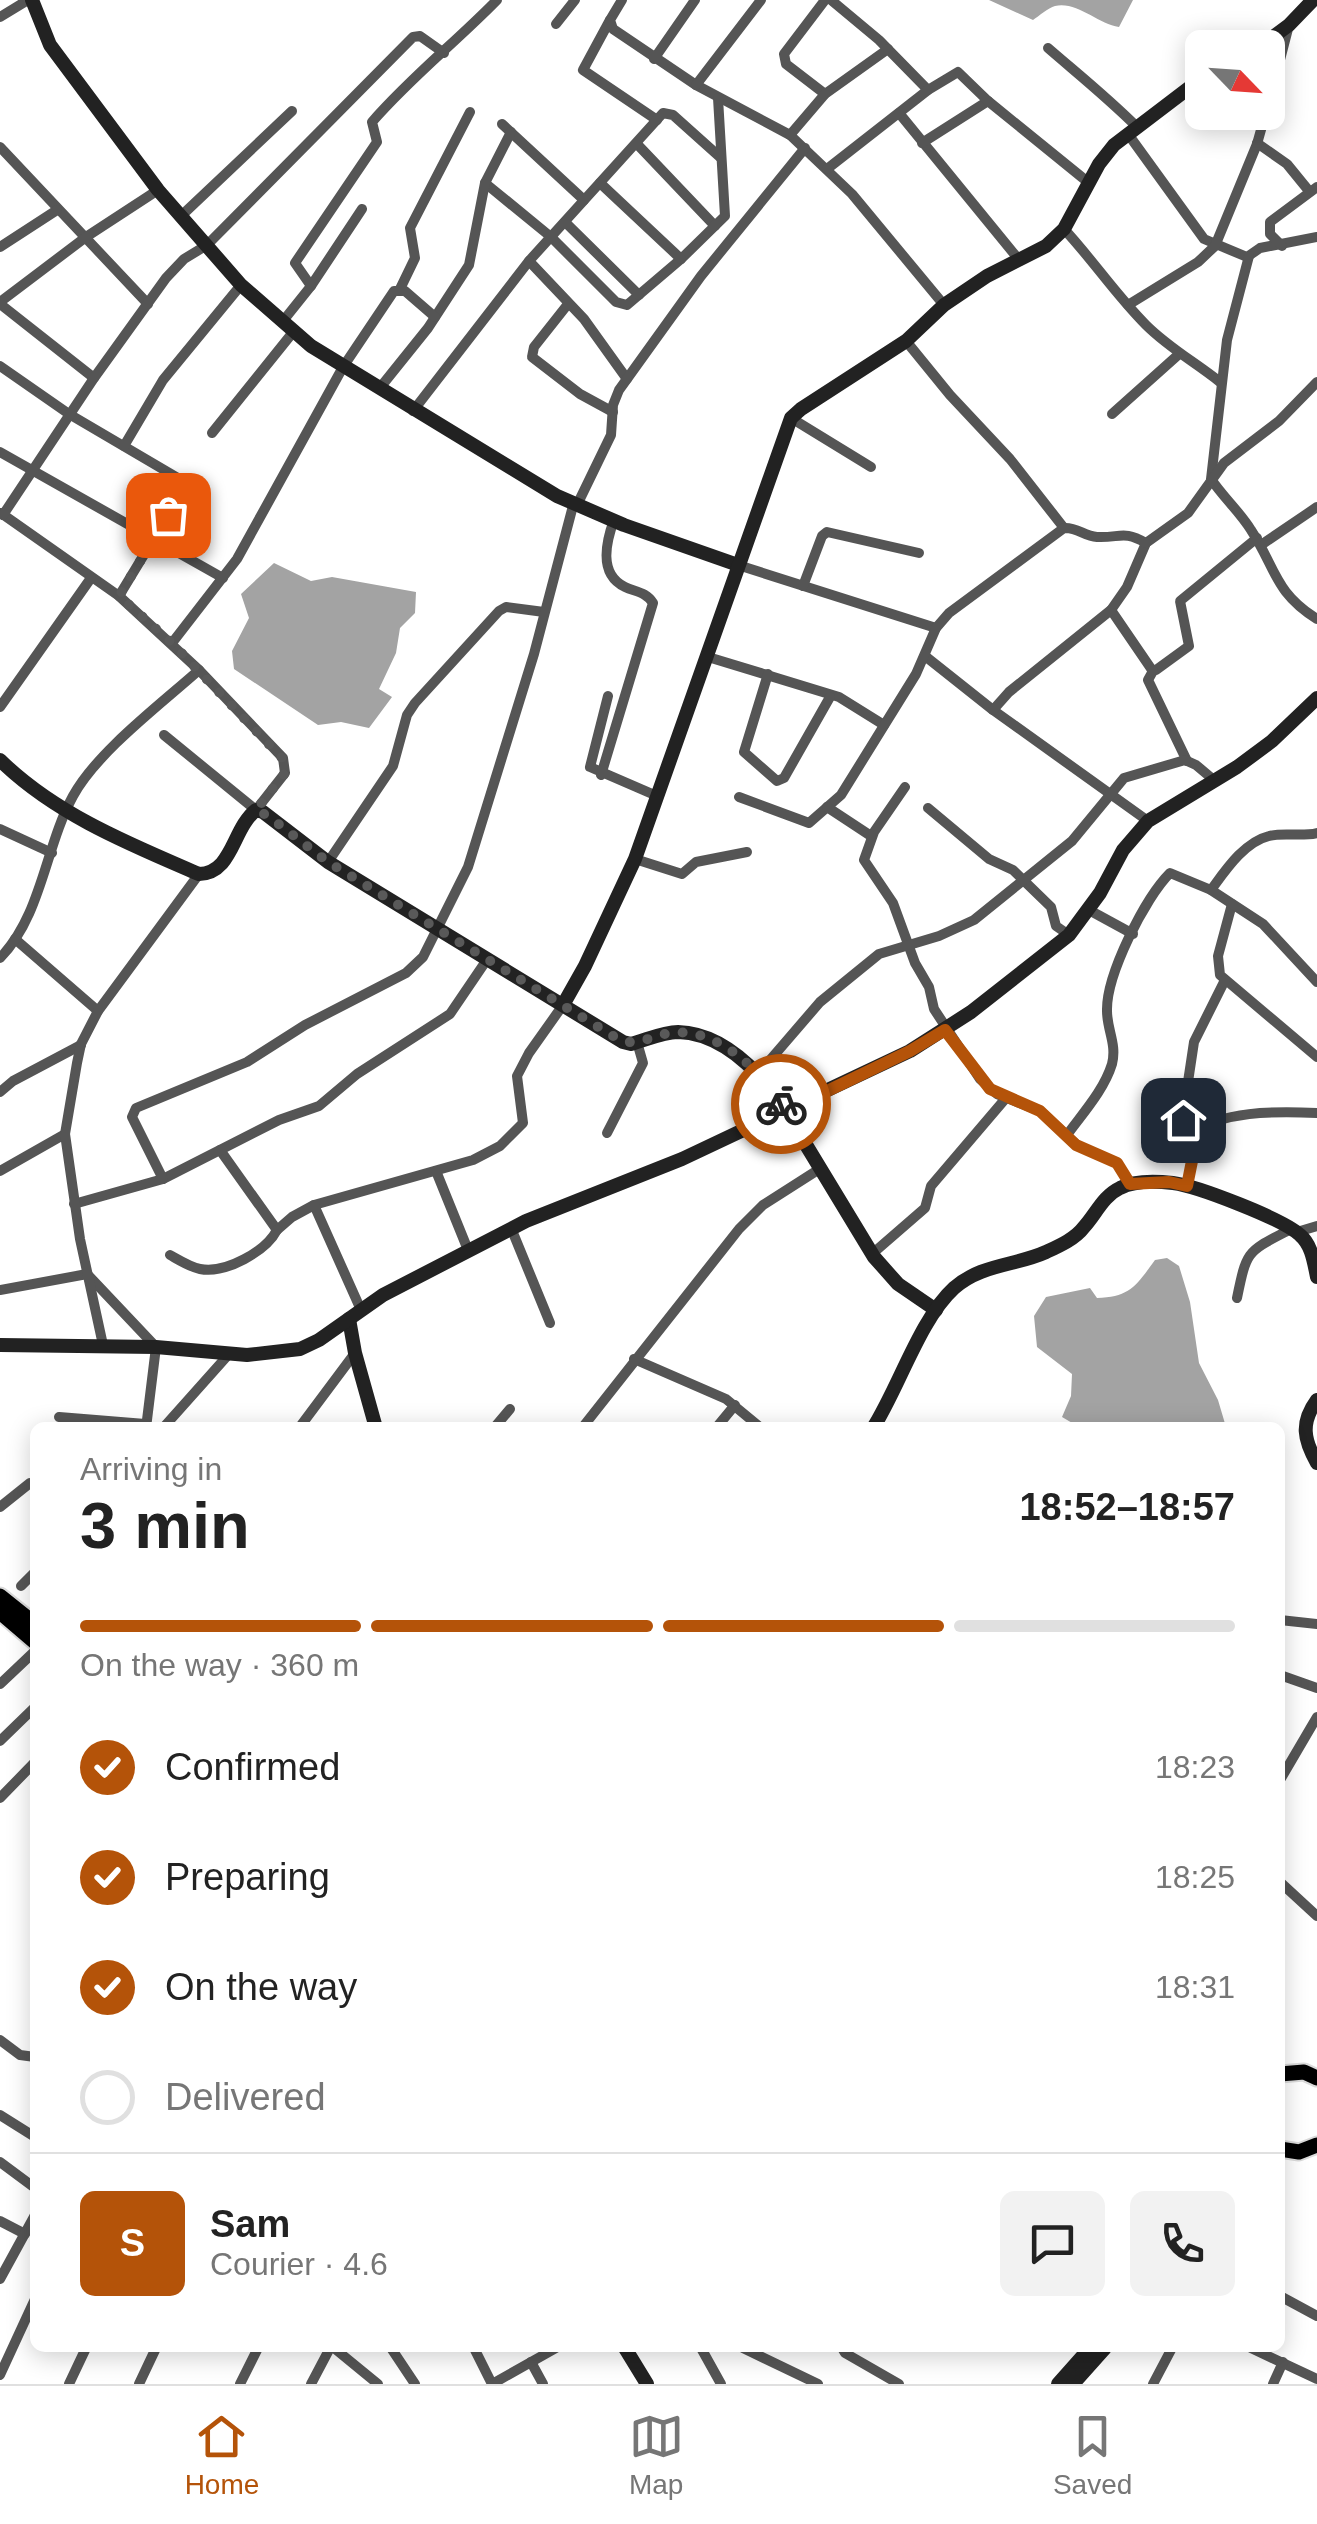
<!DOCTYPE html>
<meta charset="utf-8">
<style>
:root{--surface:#fff;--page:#f2f2f2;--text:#222;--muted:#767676;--line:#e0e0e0;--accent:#b45309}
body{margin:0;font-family:Helvetica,sans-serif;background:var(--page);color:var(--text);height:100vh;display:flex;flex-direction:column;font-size:38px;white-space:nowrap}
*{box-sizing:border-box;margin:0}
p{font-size:32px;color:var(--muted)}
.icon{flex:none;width:55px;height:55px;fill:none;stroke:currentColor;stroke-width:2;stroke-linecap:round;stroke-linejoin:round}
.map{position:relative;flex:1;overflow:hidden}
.drawer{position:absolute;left:30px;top:1422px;width:1255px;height:930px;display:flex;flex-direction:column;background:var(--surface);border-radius:15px;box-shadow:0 5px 25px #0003}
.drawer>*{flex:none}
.needle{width:65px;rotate:115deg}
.tools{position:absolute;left:1185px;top:30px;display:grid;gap:20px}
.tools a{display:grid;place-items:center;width:100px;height:100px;border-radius:15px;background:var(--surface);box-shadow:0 5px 25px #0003;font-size:50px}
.pin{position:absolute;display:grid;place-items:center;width:85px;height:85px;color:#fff;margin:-42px;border-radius:20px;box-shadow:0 5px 15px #0006}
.courier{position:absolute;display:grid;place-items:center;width:100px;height:100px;margin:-50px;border:8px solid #b45309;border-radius:50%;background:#fff;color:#222;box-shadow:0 2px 12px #0007}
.overview em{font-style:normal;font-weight:600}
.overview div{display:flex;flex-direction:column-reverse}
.overview{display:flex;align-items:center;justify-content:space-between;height:170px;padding:0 50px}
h1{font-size:65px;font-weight:600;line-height:75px}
.bar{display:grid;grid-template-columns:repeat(4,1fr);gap:15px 10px;align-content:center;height:120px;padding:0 50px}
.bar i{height:12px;border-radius:8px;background:var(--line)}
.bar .current{background:var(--accent)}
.bar p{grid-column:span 4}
.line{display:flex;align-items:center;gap:25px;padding:0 50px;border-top:2px solid var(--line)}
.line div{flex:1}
.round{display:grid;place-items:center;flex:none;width:105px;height:105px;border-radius:15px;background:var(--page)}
ol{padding:0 50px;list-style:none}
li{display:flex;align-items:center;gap:30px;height:110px}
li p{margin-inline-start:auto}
li .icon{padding:10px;border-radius:50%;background:var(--accent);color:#fff;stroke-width:4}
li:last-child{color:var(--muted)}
li i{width:55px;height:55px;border:5px solid var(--line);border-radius:50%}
.dock{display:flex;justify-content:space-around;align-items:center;height:140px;border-top:2px solid var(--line);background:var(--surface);font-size:28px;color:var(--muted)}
.dock a{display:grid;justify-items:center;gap:5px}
.dock .current{color:var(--accent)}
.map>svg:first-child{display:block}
.water{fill:#a3a3a3}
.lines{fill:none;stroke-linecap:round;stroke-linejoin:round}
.primary-casing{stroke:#dbdbdb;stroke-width:19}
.street{stroke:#555;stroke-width:10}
.secondary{stroke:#222;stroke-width:14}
.primary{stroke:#000;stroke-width:15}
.done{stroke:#595959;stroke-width:10;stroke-dasharray:0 18}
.route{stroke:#b45309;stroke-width:12}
</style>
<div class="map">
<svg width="1317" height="2384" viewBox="0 0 1317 2384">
<rect width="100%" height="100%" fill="#fff"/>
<g class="water">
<path d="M989 0H1133L1119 27C1098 24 1077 1 1055 6 1048 8 1039 16 1033 20Z"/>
<path d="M274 563 311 581 332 577 416 592 415 613 400 628 396 653 379 689 392 697 369 728 341 722 318 725 234 669 232 651 249 618 241 594Z"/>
<path d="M1167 1258 1179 1266 1190 1302 1199 1363 1218 1400 1226 1427H1079L1062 1417 1071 1396 1072 1374 1037 1347 1034 1316 1046 1297 1090 1288 1097 1298C1130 1297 1136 1286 1155 1260Z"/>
</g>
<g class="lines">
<defs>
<g id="primary">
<path d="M0 1596 35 1624"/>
<path d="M0 1612 35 1642"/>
<path d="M1280 2074 1304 2072 1317 2078"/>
<path d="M1280 2149 1299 2152 1317 2145"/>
</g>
</defs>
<use href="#primary" class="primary-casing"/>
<g class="street">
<path d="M622 0 610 20 613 29 696 85 790 135 852 194 944 305"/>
<path d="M831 0 879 40 928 90"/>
<path d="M0 17 28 0"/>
<path d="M610 20 583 70 657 120"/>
<path d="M556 24 575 0"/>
<path d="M1048 48C1078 74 1108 98 1137 127"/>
<path d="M654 59 695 0"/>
<path d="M696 85 761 0"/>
<path d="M825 94 786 64 784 54 825 0"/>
<path d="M1268 106 1289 25"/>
<path d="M899 113 1020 261"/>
<path d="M502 124 584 200"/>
<path d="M1128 134 1204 239 1247 257 1260 248 1317 237"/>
<path d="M790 135 825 94 888 49"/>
<path d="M922 143 988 101"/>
<path d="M1257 143 1287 164 1309 191"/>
<path d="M637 144 715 226"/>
<path d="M0 147 148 304"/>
<path d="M827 169 928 90 958 72 988 101 1089 183"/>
<path d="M485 183 551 237 616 302 627 305 681 259 725 216 718 98"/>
<path d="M600 183 681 259"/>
<path d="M180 217 292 111"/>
<path d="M565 222 639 295"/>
<path d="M1064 229C1092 259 1116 295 1146 325 1169 348 1195 362 1220 382"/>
<path d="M1282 246 1270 234V222L1317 187"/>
<path d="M0 247 57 210"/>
<path d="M1249 256 1227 340 1211 479C1223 497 1240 512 1251 530 1276 568 1274 592 1317 619"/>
<path d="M311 286 362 209"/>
<path d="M400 289 415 258 410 228 470 112"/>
<path d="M0 302 86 237 158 190"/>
<path d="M0 304 94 378"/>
<path d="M568 304 534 347 532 357 580 394 613 412"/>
<path d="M1128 305 1198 262 1215 246 1257 144 1266 112"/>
<path d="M283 321 311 286 295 263 377 142 372 122C411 77 456 42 497 0"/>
<path d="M906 341 950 395 1010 459 1064 528"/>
<path d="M0 366 69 414 183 481 182 492 119 596"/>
<path d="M627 379 584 319 529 261 663 113 673 115 721 158"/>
<path d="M379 389 428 328 469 265 485 183 511 132"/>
<path d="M413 411 529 261"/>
<path d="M1112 414 1178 355"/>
<path d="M791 418 871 467"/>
<path d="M212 433 294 331"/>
<path d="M124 446 163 380 241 285"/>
<path d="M0 452 223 578"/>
<path d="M578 503 611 435 613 405 619 390 701 276 805 148"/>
<path d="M1 513 119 596 199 670"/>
<path d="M3 515 94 378 166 278 184 259 207 245 413 37 420 36 444 53"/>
<path d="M1261 545 1317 507"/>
<path d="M738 565 936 628"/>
<path d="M803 586 822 536 827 532 919 553"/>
<path d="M1111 610 1152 670H1156L1189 646 1180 601 1257 538"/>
<path d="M172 643 237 559 343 367 394 291H405L435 317"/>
<path d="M925 656 993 710 1148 821"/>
<path d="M708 657 839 697 884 725"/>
<path d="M1153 671 1148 680 1187 761"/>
<path d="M768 674 744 752 777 781 784 778 830 697"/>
<path d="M608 696 590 767 657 796"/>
<path d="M0 707 91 578"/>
<path d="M993 710 1009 692 1111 610 1127 587 1146 543 1188 513 1224 463 1279 421 1317 382"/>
<path d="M601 775 653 603C646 592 636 592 625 587 598 574 606 542 614 520"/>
<path d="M905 787 874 832 864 860 893 903 915 963 929 987 934 1009 980 1079 997 1094 1040 1111 1078 1146 1117 1163 1130 1184"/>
<path d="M739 797 809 823 841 795 916 674 936 628 949 613 1064 528C1077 527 1084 536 1097 537 1121 538 1123 530 1146 543"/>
<path d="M827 807 871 836"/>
<path d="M928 808 989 859 1013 870 1051 907 1056 926 1069 935"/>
<path d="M0 829 52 853"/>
<path d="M635 859 682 874 696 862 747 852"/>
<path d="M328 862 393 766 407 715 415 703 499 611 506 607 544 612"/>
<path d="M1211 890C1225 871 1244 842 1269 836 1284 832 1301 837 1317 833"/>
<path d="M1232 904 1218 956 1220 975 1317 1057"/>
<path d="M1089 910 1133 934"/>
<path d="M15 939 98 1011"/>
<path d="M0 958C42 915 45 847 73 796 97 752 161 704 199 670L283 758 285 773 256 810 164 735"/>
<path d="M758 1074 820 1002 879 954 939 936 974 920 1072 841 1124 778 1185 760 1196 765 1215 781"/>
<path d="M0 1092 13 1081 81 1045"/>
<path d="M607 1133 643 1063 637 1042"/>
<path d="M1185 1134C1226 1111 1271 1111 1317 1113"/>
<path d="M1067 1135C1083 1113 1104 1090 1112 1064 1117 1044 1107 1030 1107 1011 1106 975 1145 898 1170 873L1211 890 1263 924 1317 982"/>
<path d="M220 1150 277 1230 292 1217 314 1205 473 1160 500 1146 523 1123 517 1076 529 1053 563 1005"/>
<path d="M0 1171 65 1134"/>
<path d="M436 1171 468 1250"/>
<path d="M163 1179 279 1120 319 1106 357 1074 450 1014 486 961"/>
<path d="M1187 1186 1192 1161 1183 1115 1194 1042 1225 980"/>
<path d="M74 1204 163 1179 132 1117 136 1108 247 1062 305 1025 406 973 423 957 468 867 534 654 574 502"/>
<path d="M314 1205 361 1310"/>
<path d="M511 1228 550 1323"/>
<path d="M1297 1232 1317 1226"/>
<path d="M872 1254 925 1208 931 1186 1006 1098"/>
<path d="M170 1255C179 1260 190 1267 200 1269 226 1274 266 1251 277 1230"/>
<path d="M0 1290 87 1274 156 1347 146 1428"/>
<path d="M1237 1298C1247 1249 1247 1252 1291 1229"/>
<path d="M103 1345 80 1239 65 1134 77 1063 81 1044 98 1011 199 874"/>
<path d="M634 1359 726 1399 761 1428"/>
<path d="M59 1417 145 1424"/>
<path d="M163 1428 229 1354"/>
<path d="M299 1428 355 1353"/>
<path d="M494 1428 510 1409"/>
<path d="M582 1428 739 1229 763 1205 821 1168"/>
<path d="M716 1428 735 1405"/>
<path d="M0 1507 30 1483H35"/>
<path d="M21 1586 35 1572"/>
<path d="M1280 1620 1317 1624"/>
<path d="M1280 1675 1317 1688"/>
<path d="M0 1684 35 1651"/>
<path d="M0 1741 35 1707"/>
<path d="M1280 1780 1317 1717"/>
<path d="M0 1798 35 1762"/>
<path d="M1280 1882 1317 1916"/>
<path d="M0 2040 20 2055 35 2057"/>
<path d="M0 2115 35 2137"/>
<path d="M0 2162 35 2188"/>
<path d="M0 2221 25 2234"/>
<path d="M0 2279 35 2215"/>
<path d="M1280 2296 1317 2316"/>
<path d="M334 2348 378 2384"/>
<path d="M391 2348 415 2384"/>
<path d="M474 2348 492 2384"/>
<path d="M701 2348 721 2384"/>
<path d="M743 2348 818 2384"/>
<path d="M842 2348 845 2353 899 2384"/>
<path d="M1251 2348 1317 2379"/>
<path d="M531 2362 543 2384"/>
<path d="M0 2375 35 2299"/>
<path d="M69 2384 86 2348"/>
<path d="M139 2384 156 2348"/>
<path d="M240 2384 258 2348"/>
<path d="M311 2384 330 2348"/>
<path d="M492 2384 556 2348"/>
<path d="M1153 2384 1172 2348"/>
<path d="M1273 2384 1283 2362"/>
</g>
<g class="secondary">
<path d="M32 0 50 45 158 190 241 285 311 346 557 496 624 525 738 565"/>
<path d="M1258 48 1289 25 1313 0"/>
<path d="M0 760C55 814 129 844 199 874 233 873 232 829 256 810L263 812 328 862 623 1042 631 1044C646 1040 663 1032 678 1032 720 1033 754 1067 777 1097L874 1257 898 1284 936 1310"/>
<path d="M563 1005 585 966 635 859 791 418 801 409 906 341 944 305 987 276 1046 246 1064 229 1099 164 1114 145 1202 78"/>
<path d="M349 1319 355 1353 376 1428"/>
<path d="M0 1345 156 1347 247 1355 300 1349 319 1340 383 1295 526 1221 682 1159 910 1051 971 1012 1069 935 1100 893 1123 850 1148 821 1237 767 1272 741 1317 698"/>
<path d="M1317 1400C1300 1423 1304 1440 1317 1463"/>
<path d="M873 1428C899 1387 920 1319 954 1288 981 1264 1015 1266 1046 1252 1059 1246 1075 1239 1084 1227 1096 1214 1103 1196 1120 1188 1135 1180 1156 1181 1173 1183 1197 1186 1283 1219 1300 1235 1312 1245 1314 1263 1317 1277"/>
<path d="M625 2348 647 2384"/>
<path d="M1058 2384 1090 2348"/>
<path d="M1073 2384 1105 2348"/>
</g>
<use href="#primary" class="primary"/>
</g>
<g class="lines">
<path class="done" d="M168 515 119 596 172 643 282 758 285 773 256 810 268 816 328 862 618 1039C636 1048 652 1035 671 1033 715 1027 760 1069 781 1104"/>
<path class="route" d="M781 1104 786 1111 910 1051 945 1030 990 1089 1040 1111 1076 1145 1117 1163 1130 1184 1169 1182 1187 1186 1192 1161 1183 1120"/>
</g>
</svg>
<div class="tools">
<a><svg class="needle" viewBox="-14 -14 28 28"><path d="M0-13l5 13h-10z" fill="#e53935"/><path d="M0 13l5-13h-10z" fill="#767676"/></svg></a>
</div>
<div class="pin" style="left:168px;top:515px;background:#ea580c"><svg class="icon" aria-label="bag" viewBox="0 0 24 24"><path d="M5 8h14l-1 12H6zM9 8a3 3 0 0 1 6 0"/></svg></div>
<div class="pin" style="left:1183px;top:1120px;background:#1f2937"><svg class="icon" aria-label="home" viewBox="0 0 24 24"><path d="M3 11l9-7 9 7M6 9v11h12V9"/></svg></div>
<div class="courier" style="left:781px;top:1104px"><svg class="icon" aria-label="bike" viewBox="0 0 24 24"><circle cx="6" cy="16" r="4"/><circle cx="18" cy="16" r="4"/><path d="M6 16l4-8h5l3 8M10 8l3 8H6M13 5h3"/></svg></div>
<section class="drawer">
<div class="overview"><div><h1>3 min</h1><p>Arriving in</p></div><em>18:52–18:57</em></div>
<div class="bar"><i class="current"></i><i class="current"></i><i class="current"></i><i></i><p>On the way · 360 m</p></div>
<ol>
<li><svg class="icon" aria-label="check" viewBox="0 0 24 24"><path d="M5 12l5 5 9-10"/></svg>Confirmed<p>18:23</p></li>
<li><svg class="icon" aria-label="check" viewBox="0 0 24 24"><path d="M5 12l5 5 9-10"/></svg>Preparing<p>18:25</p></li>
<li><svg class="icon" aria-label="check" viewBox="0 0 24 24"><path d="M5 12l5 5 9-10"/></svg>On the way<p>18:31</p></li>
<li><i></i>Delivered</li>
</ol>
<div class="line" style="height:180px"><b class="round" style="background:var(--accent);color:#fff">S</b><div><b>Sam</b><p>Courier · 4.6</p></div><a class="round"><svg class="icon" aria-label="chat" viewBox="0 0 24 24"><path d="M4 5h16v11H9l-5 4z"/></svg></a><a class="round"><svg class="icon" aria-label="phone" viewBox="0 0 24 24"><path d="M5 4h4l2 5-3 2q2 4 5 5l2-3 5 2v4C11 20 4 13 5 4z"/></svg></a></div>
</section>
</div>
<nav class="dock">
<a class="current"><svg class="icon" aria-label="home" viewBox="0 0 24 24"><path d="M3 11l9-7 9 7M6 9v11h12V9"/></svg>Home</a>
<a><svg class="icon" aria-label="map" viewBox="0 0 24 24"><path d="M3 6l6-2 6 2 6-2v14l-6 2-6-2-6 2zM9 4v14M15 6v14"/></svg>Map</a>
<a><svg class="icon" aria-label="saved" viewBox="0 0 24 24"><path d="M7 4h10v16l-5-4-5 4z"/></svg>Saved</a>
</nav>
